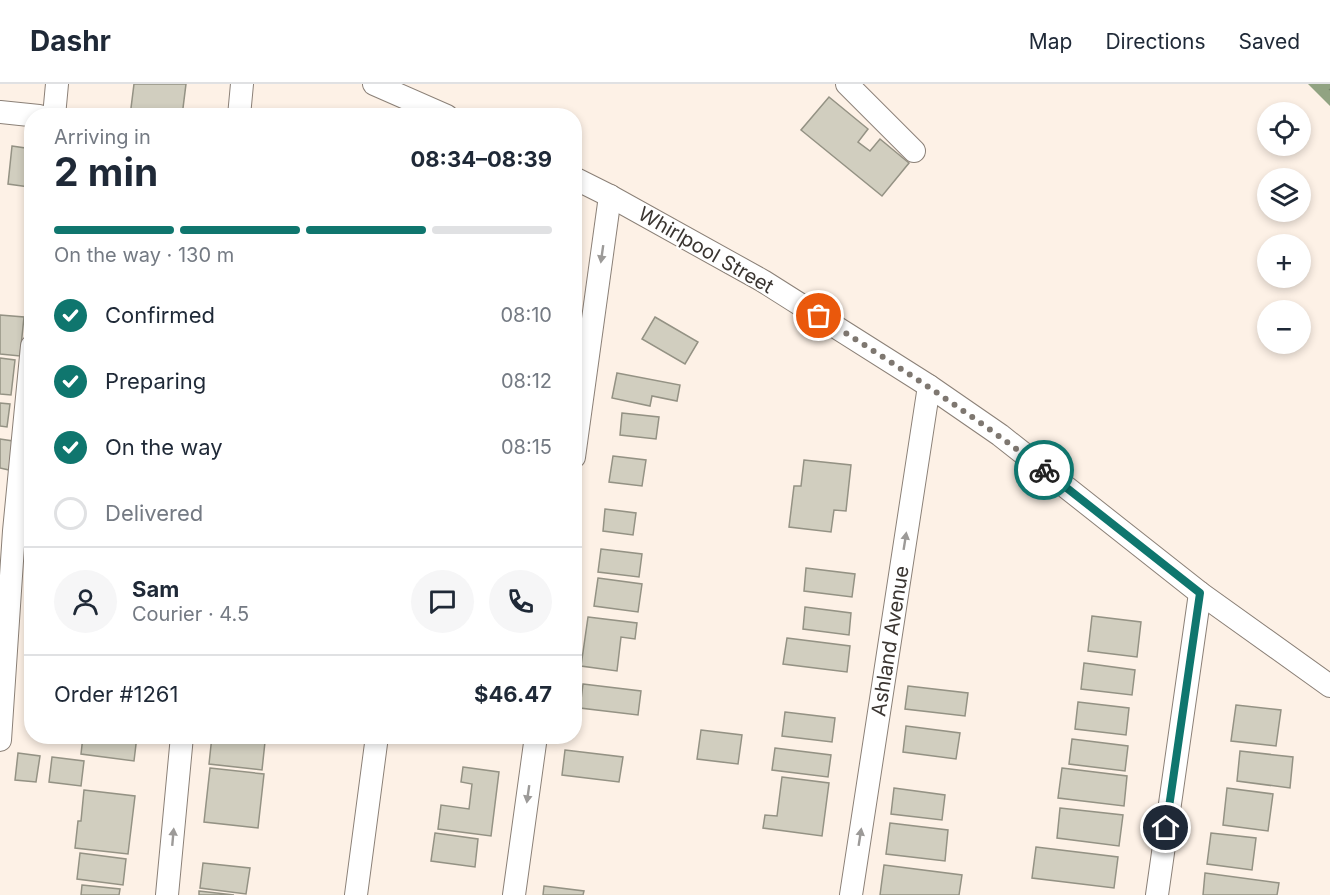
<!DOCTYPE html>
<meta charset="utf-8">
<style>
:root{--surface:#fff;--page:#f6f6f7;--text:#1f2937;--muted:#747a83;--line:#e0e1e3;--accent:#0f766e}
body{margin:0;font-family:Inter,sans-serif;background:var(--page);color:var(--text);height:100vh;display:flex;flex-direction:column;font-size:22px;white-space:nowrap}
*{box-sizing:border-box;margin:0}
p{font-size:20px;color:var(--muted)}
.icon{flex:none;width:33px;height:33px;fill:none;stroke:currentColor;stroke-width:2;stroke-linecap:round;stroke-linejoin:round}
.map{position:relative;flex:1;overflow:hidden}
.panel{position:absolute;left:24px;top:24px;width:558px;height:636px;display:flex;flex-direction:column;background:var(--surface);border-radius:24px;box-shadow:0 3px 9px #0003}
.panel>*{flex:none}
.tools{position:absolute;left:1257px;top:18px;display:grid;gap:12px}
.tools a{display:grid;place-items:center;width:54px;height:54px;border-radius:50%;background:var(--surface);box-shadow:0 3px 9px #0003;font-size:30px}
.pin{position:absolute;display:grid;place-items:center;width:51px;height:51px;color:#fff;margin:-26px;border:3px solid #fff;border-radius:50%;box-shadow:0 2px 6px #0007}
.courier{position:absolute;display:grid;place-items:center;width:60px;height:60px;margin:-30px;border:4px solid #0f766e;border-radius:50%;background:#fff;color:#222;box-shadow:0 2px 8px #0007}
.head em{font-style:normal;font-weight:700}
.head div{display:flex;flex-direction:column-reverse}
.head{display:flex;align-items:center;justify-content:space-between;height:102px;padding:0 30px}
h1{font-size:39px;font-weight:700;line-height:45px}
.bar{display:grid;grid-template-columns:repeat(4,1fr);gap:9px 6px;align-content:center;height:72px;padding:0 30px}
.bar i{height:8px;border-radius:4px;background:var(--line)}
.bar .current{background:var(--accent)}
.bar p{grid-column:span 4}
.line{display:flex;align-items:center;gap:15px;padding:0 30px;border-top:2px solid var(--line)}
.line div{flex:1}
.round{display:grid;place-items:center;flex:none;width:63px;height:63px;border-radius:32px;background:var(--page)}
ol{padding:0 30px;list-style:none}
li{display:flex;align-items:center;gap:18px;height:66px}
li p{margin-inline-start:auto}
li .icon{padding:6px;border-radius:50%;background:var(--accent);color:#fff;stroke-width:4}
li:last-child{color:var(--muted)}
li i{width:33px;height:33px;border:3px solid var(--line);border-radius:50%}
header{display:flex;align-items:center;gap:36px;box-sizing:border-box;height:84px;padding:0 30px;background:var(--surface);border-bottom:2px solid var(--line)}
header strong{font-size:28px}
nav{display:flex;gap:33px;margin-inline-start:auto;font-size:21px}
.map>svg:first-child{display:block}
.water{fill:url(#water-ripples)}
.building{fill:#d1cebf;stroke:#949284;stroke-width:1.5}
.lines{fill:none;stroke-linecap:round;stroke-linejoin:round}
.minor-casing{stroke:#8b8077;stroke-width:24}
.minor{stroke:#fff;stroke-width:22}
.oneway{fill:#9c9a98}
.done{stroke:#7e7770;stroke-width:6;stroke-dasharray:0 10.8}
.route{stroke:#0f766e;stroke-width:8}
.labels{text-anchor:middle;stroke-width:4.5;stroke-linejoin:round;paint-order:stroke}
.street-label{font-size:20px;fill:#3a3531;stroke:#fff}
</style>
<header>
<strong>Dashr</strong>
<nav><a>Map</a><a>Directions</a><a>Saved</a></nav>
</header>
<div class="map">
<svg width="1330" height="811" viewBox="0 0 1330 811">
<defs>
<pattern id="water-ripples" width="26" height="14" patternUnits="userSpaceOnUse" patternTransform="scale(1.5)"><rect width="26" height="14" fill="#91a382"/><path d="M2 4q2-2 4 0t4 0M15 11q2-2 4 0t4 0" fill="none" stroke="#77866b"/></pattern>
</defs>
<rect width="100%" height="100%" fill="#fdf1e6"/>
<path class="water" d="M1308 0H1330V22Z"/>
<g class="building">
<path d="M134 0H186L182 32H130Z"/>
<path d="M829 13 868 45 858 58 870 67 880 55 909 79 882 112 801 46Z"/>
<path d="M12 62 32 65 29 103 8 100Z"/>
<path d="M0 231 24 233 20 272 0 270Z"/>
<path d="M655 233 698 258 685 280 642 255Z"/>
<path d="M0 274 15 276 11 311 0 310Z"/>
<path d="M617 289 680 301 677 317 652 312 650 322 612 314Z"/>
<path d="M0 319 10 320 7 343 0 342Z"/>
<path d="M622 329 659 333 656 355 620 351Z"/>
<path d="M0 355 13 357 9 386 0 384Z"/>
<path d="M613 372 646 376 642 402 609 398Z"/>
<path d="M804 376 851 381 846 427 834 426 831 448 789 443 794 402H801Z"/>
<path d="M605 425 636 429 633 451 603 447Z"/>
<path d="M30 429H32V450H27Z"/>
<path d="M601 465 642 470 639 493 598 488Z"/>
<path d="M806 484 855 490 852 513 804 507Z"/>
<path d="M28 487 32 488V508L25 507Z"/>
<path d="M598 494 642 500 638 528 594 522Z"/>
<path d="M805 523 851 529 849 551 803 545Z"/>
<path d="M1092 532 1141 538 1137 573 1088 567Z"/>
<path d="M588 533 637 539 635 555 621 553 617 587 581 582Z"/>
<path d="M787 554 850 562 847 588 783 580Z"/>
<path d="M1084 579 1135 586 1132 611 1081 605Z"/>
<path d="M583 600 641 607 638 631 580 624Z"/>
<path d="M908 602 968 609 965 632 905 625Z"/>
<path d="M1078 618 1129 624 1126 651 1075 645Z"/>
<path d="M1236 621 1281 626 1276 662 1231 657Z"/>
<path d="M785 628 835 634 832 658 782 652Z"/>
<path d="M906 642 960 649 956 675 903 668Z"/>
<path d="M701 646 742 651 738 680 697 675Z"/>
<path d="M83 652H137L134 677 81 670Z"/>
<path d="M212 652 265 658 262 686 209 680Z"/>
<path d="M1072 655 1128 662 1125 687 1069 680Z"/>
<path d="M775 664 831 671 828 693 772 686Z"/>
<path d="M565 666 623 673 619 698 562 691Z"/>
<path d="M1240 667 1293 673 1290 704 1237 697Z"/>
<path d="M18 669 40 672 36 698 15 696Z"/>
<path d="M52 673 84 677 81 702 49 698Z"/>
<path d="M463 683 499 688 491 752 438 745 441 721 469 725 472 700 461 698Z"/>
<path d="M210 684 264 690 258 744 204 738Z"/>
<path d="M1062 684 1127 692 1124 722 1058 714Z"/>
<path d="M782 693 829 699 822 752 763 744 765 731 777 732Z"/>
<path d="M894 704 945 711 942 736 891 730Z"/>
<path d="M1227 704 1273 710 1268 747 1223 741Z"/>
<path d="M84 706 135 712 128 770 75 764 78 737H81Z"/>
<path d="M1060 724 1123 731 1119 762 1057 754Z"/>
<path d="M890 739 948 746 945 777 886 770Z"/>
<path d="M435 749 478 755 475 783 431 777Z"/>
<path d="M1211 749 1256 754 1252 786 1207 780Z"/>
<path d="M1036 763 1118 773 1114 804 1032 794Z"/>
<path d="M80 769 126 775 123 801 77 795Z"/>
<path d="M203 779 250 784 246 810 200 804Z"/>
<path d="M884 781 962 791 959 811H880Z"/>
<path d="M1205 789 1279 799 1277 811H1203Z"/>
<path d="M82 801 120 805 119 811H81Z"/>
<path d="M544 802 584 807 583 811H543Z"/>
<path d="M199 807 234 811H199Z"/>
</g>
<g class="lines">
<defs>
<g id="minor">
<path d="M374 0 447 32"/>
<path d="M847 0 914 67"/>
<path d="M0 28 39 32"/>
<path d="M54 32 57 0"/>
<path d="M239 32 242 0"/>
<path d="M574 94 610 112 763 197 929 302 1000 351 1200 509 1330 602"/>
<path d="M574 373 610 112"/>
<path d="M0 656 14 447 32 262"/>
<path d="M167 811 182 652"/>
<path d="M356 811 377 652"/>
<path d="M514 811 536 652"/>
<path d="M851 811 929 302"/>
<path d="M1157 811 1200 509"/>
</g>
</defs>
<use href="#minor" class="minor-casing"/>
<use href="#minor" class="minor"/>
</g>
<defs><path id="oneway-solid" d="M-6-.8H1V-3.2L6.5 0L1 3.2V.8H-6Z" transform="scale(1.5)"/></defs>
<g class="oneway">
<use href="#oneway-solid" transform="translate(602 170) rotate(98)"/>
<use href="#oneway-solid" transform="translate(905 457) rotate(-81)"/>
<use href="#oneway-solid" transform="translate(528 710) rotate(98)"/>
<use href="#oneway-solid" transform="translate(173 753) rotate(-85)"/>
<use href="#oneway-solid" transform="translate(860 753) rotate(-81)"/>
</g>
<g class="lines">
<path class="done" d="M819 232C896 281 972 330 1044 386"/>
<path class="route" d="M1044 386 1200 509 1166 744"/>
</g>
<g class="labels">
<g class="street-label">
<text transform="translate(706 166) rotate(30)" y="7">Whirlpool Street</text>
<text transform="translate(890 557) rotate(-81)" y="7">Ashland Avenue</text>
</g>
</g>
</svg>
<div class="tools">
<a><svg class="icon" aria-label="locate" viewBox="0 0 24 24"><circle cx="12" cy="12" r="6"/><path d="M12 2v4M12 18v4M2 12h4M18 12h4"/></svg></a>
<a><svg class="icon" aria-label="layers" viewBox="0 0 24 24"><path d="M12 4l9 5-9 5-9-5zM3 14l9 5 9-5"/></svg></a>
<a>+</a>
<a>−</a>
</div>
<div class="pin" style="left:819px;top:232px;background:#ea580c"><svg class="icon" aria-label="bag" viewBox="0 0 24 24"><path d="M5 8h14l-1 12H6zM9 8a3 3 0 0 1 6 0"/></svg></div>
<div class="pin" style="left:1166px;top:744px;background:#1f2937"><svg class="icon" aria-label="home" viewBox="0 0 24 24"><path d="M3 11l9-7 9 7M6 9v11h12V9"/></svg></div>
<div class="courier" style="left:1044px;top:386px"><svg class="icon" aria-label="bike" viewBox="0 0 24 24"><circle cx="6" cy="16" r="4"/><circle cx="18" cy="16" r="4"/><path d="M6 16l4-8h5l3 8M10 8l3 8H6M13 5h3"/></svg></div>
<section class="panel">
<div class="head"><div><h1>2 min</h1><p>Arriving in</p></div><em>08:34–08:39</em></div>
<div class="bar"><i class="current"></i><i class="current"></i><i class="current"></i><i></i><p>On the way · 130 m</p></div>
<ol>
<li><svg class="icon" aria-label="check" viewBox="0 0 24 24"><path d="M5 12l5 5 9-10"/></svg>Confirmed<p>08:10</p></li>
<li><svg class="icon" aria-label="check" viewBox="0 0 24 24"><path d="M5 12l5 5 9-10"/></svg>Preparing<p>08:12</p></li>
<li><svg class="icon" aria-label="check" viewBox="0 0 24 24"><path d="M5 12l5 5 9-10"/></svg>On the way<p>08:15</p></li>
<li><i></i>Delivered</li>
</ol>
<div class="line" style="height:108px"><a class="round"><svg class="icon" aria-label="person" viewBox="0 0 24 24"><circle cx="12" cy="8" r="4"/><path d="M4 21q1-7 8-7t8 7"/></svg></a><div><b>Sam</b><p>Courier · 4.5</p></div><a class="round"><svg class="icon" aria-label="chat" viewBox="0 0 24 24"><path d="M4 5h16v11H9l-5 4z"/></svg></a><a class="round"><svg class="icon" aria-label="phone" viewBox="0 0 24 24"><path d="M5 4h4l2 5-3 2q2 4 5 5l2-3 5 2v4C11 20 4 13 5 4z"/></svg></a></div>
<div class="line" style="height:78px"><div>Order #1261</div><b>$46.47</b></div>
</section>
</div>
